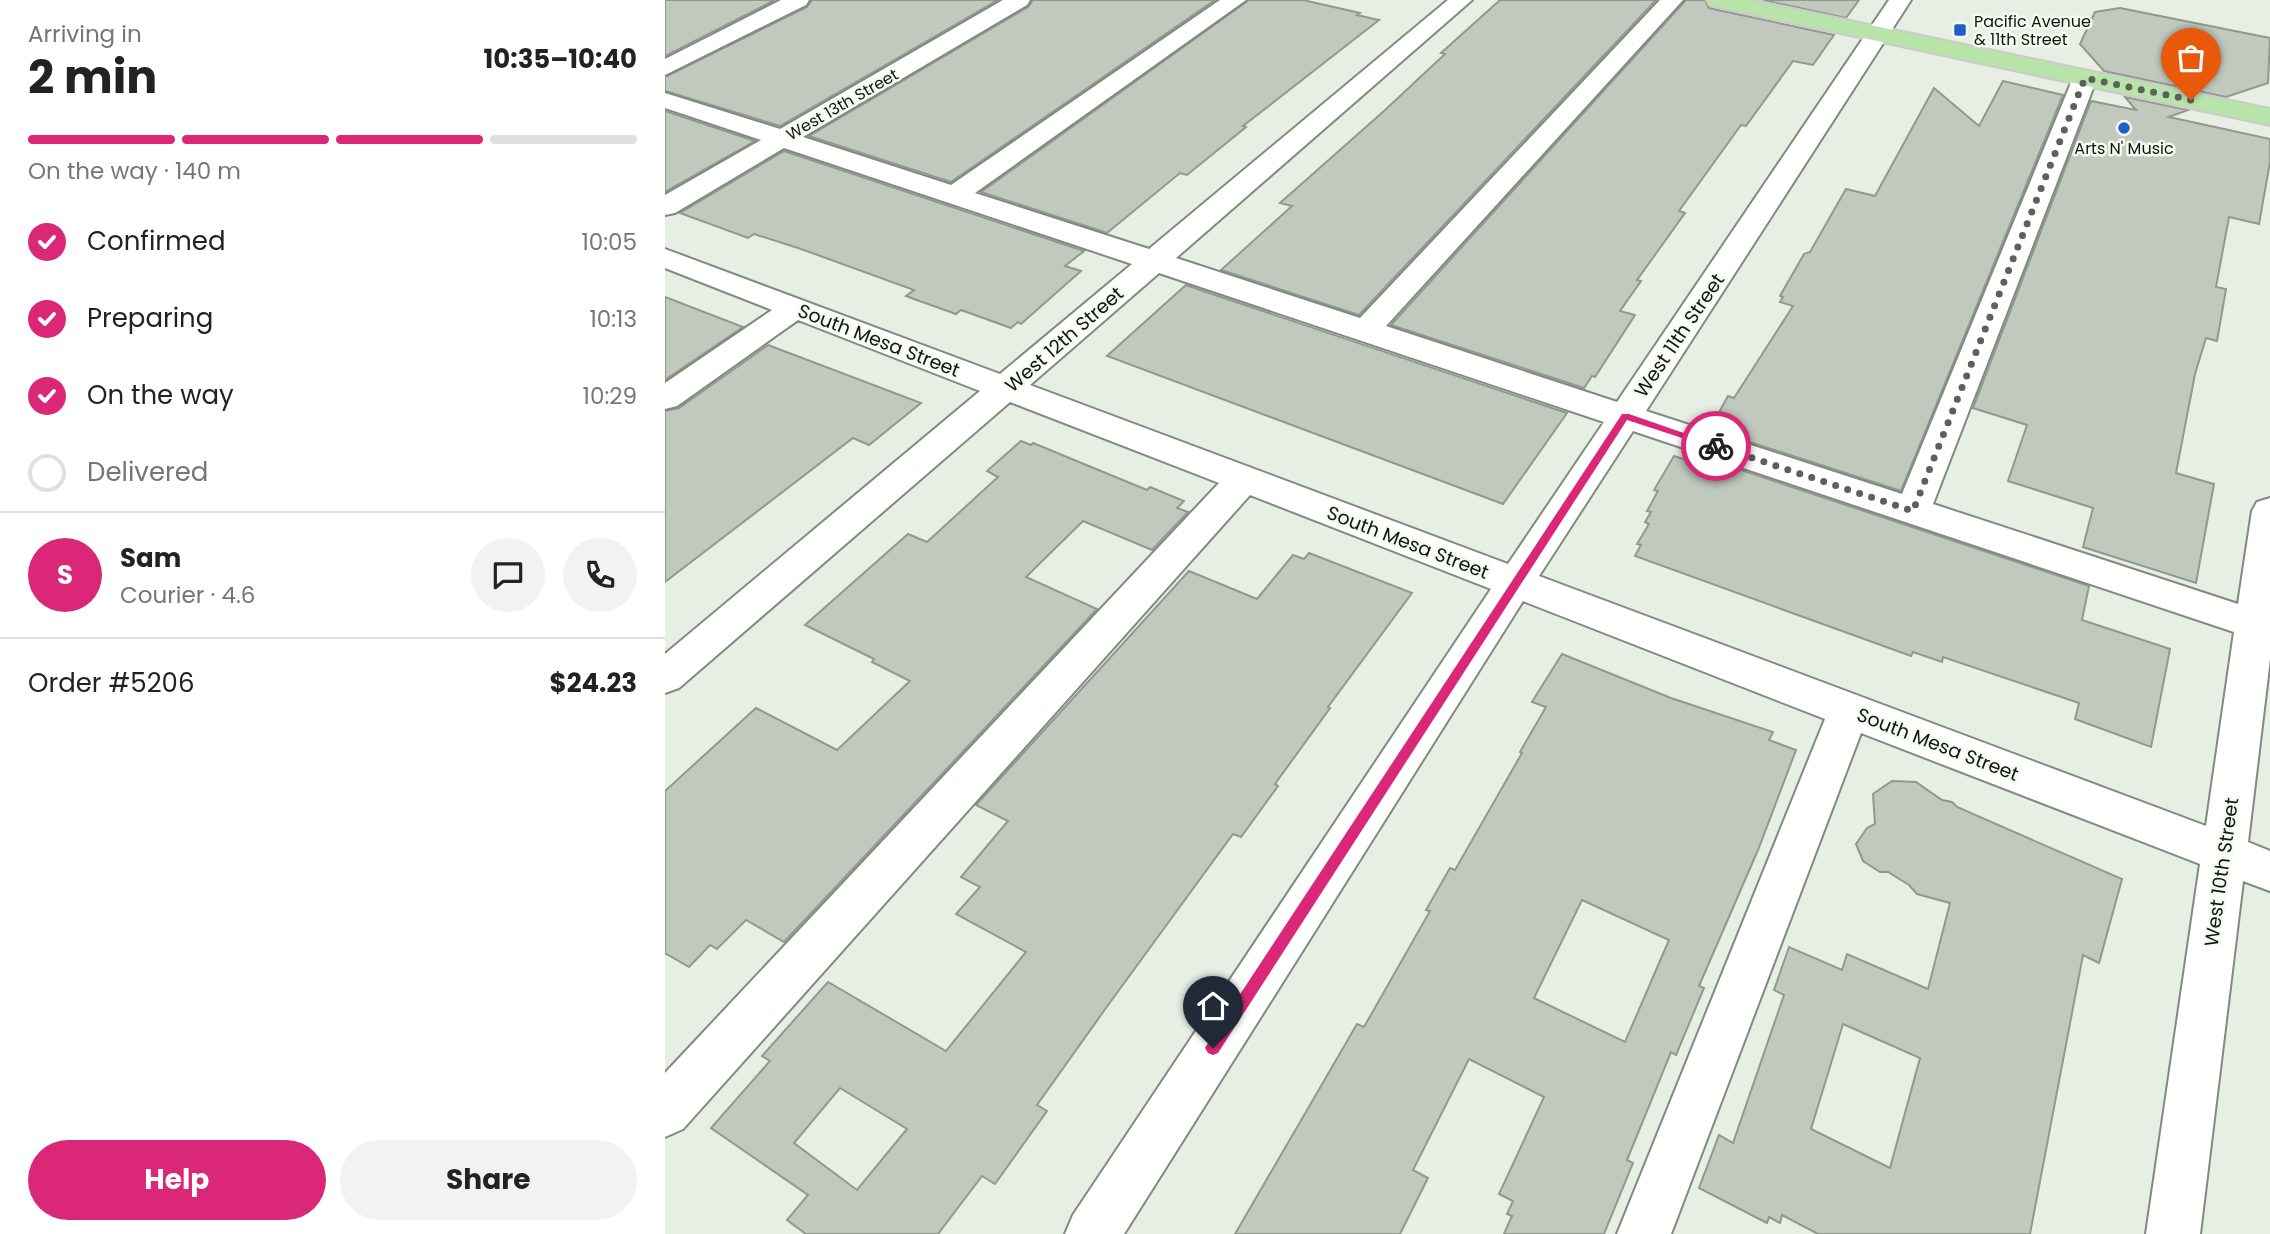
<!DOCTYPE html>
<meta charset="utf-8">
<style>
:root{--surface:#fff;--page:#f2f2f2;--text:#222;--muted:#767676;--line:#e0e0e0;--accent:#db2777}
body{margin:0;font-family:Poppins,sans-serif;background:var(--page);color:var(--text);height:100vh;display:flex;flex-direction:column;font-size:26px;white-space:nowrap}
*{box-sizing:border-box;margin:0}
p{font-size:23px;color:var(--muted)}
.icon{flex:none;width:38px;height:38px;fill:none;stroke:currentColor;stroke-width:2;stroke-linecap:round;stroke-linejoin:round}
.map{position:relative;flex:1;overflow:hidden}
.details{display:flex;flex-direction:column;background:var(--surface);width:665px}
.details>*{flex:none}
.pin{position:absolute;display:grid;place-items:center;width:60px;height:60px;color:#fff;margin:-72px -30px;border-radius:50% 50% 50% 0;rotate:-45deg;box-shadow:0 0 7px #0007}
.pin .icon{rotate:45deg}
.courier{position:absolute;display:grid;place-items:center;width:70px;height:70px;margin:-35px;border:5px solid #db2777;border-radius:50%;background:#fff;color:#222;box-shadow:0 2px 9px #0007}
.summary em{font-style:normal;font-weight:700}
.summary div{display:flex;flex-direction:column-reverse}
.summary{display:flex;align-items:center;justify-content:space-between;height:119px;padding:0 28px}
h1{font-size:46px;font-weight:700;line-height:52px}
.bar{display:grid;grid-template-columns:repeat(4,1fr);gap:10px 7px;align-content:center;height:84px;padding:0 28px}
.bar i{height:9px;border-radius:5px;background:var(--line)}
.bar .active{background:var(--accent)}
.bar p{grid-column:span 4}
.line{display:flex;align-items:center;gap:18px;padding:0 28px;border-top:2px solid var(--line)}
.line div{flex:1}
.round{display:grid;place-items:center;flex:none;width:74px;height:74px;border-radius:37px;background:var(--page)}
ol{padding:0 28px;list-style:none}
li{display:flex;align-items:center;gap:21px;height:77px}
li p{margin-inline-start:auto}
li .icon{padding:7px;border-radius:50%;background:var(--accent);color:#fff;stroke-width:4}
li:last-child{color:var(--muted)}
li i{width:38px;height:38px;border:4px solid var(--line);border-radius:50%}
.action{display:flex;gap:14px;margin-top:auto;padding:14px 28px}
.action a{flex:1;height:80px;border-radius:42px;background:var(--accent);color:#fff;font-size:28px;font-weight:700;line-height:80px;text-align:center}
.action a+a{background:var(--page);color:var(--text)}
main{display:flex;flex:1;min-height:0}
.map>svg:first-child{display:block}
.building{fill:#c1c9be;stroke:#91998f;stroke-width:2;fill-rule:evenodd}
.lines{fill:none;stroke-linecap:round;stroke-linejoin:round}
.minor-casing{stroke:#828a80;stroke-width:4}
.major-casing{stroke:#cbcbcb;stroke-width:4}
.minor{fill:#fff;fill-rule:evenodd}
.major{fill:#b8e4a9;fill-rule:evenodd}
.route{fill:#db2777}
.done{stroke:#5c615b;stroke-width:7;stroke-dasharray:0 12.6}
.poi-dot{fill:#235dca;stroke:#f4fcf1;stroke-width:2.5}
.labels{text-anchor:middle;stroke-width:5;stroke-linejoin:round;paint-order:stroke}
.far-poi-label{font-size:16px;fill:#111411;stroke:#f4fcf1;text-anchor:start}
.far-street-label{font-size:16px;fill:#111411;stroke:#f4fcf1}
.street-label{font-size:19px;fill:#111411;stroke:#f4fcf1}
</style>
<main>
<section class="details">
<div class="summary"><div><h1>2 min</h1><p>Arriving in</p></div><em>10:35–10:40</em></div>
<div class="bar"><i class="active"></i><i class="active"></i><i class="active"></i><i></i><p>On the way · 140 m</p></div>
<ol>
<li><svg class="icon" aria-label="check" viewBox="0 0 24 24"><path d="M5 12l5 5 9-10"/></svg>Confirmed<p>10:05</p></li>
<li><svg class="icon" aria-label="check" viewBox="0 0 24 24"><path d="M5 12l5 5 9-10"/></svg>Preparing<p>10:13</p></li>
<li><svg class="icon" aria-label="check" viewBox="0 0 24 24"><path d="M5 12l5 5 9-10"/></svg>On the way<p>10:29</p></li>
<li><i></i>Delivered</li>
</ol>
<div class="line" style="height:126px"><b class="round" style="background:var(--accent);color:#fff">S</b><div><b>Sam</b><p>Courier · 4.6</p></div><a class="round"><svg class="icon" aria-label="chat" viewBox="0 0 24 24"><path d="M4 5h16v11H9l-5 4z"/></svg></a><a class="round"><svg class="icon" aria-label="phone" viewBox="0 0 24 24"><path d="M5 4h4l2 5-3 2q2 4 5 5l2-3 5 2v4C11 20 4 13 5 4z"/></svg></a></div>
<div class="line" style="height:91px"><div>Order #5206</div><b>$24.23</b></div>
<div class="action"><a>Help</a><a>Share</a></div>
</section>
<div class="map">
<svg width="1605" height="1234" viewBox="0 0 1605 1234">
<rect width="100%" height="100%" fill="#e7efe4"/>
<g class="building">
<path d="M0 0H110L0 56Z"/>
<path d="M147 0H333L115 126 0 91V77L142 7Z"/>
<path d="M368 0H550L286 182 144 136 363 7Z"/>
<path d="M584 0H638L695 13 692 15 714 20 578 126 581 127 522 175 515 173 442 233 316 192Z"/>
<path d="M835 0H991L694 315 556 270 627 206 615 203 719 111 780 54 776 53Z"/>
<path d="M1021 0H1040L1044 8 1169 35 1148 65 1128 61 1081 126 1076 125 1014 211 1020 213 972 280 976 281 955 311 970 315 930 377 927 376 919 388 726 325Z"/>
<path d="M1098 0H1194L1181 18Z"/>
<path d="M1455 8 1605 38 1603 83 1561 97 1439 71 1415 44 1430 12Z"/>
<path d="M1338 81 1398 95 1236 491 1045 429 1063 396 1069 398 1128 306 1115 302 1118 297 1115 296 1139 254 1145 252 1181 189 1210 196 1269 88 1314 126Z"/>
<path d="M1460 97 1523 110 1504 117 1605 139V162L1594 224 1564 217 1551 287 1561 289 1552 341 1541 338 1530 374 1511 473 1549 484 1531 583 1418 547 1428 508 1343 481 1362 425 1308 408 1426 101 1471 110Z"/>
<path d="M0 111 90 141 0 192Z"/>
<path d="M119 151 419 251 400 266 416 271 356 324 353 322 346 328 296 310 291 314 249 299 241 296 249 290 136 249 89 234 83 238 15 213Z"/>
<path d="M521 285 535 290 902 413 838 504 442 356Z"/>
<path d="M0 297 78 327 0 380Z"/>
<path d="M103 345 256 403 204 445 188 438 0 582V411L14 408Z"/>
<path d="M356 441 366 445 368 443 482 490 485 487 519 501 512 508 523 512 487 550 418 521 361 577 432 609 119 942 81 920 52 949 45 945 24 967 0 953V791L91 708 172 750 245 681 207 662 209 659 140 625 243 534 262 542 333 477 322 471Z"/>
<path d="M1022 452 1424 586 1417 620 1505 649 1486 747 1410 719 1414 703 1278 657 1277 662 1248 652 1246 656 970 556 976 545 972 544 984 524 980 522 986 512 982 511 993 491 989 490 1009 456 1018 459Z"/>
<path d="M644 553 747 593 663 707 665 708 610 784 613 786 576 837 568 834 441 1008 372 1105 382 1111 330 1184 317 1176 273 1234H141L122 1220 143 1195 46 1128 105 1061 97 1056 163 982 281 1051 361 952 291 914 315 887 296 877 343 821 311 805 524 571 592 599 628 555 639 559ZM175 1088 242 1129 192 1190 129 1143Z"/>
<path d="M897 654 1006 698 1108 732 1104 740 1131 750 1093 850 1034 986 1039 988 1011 1055 1006 1052 962 1160 968 1163 939 1234H839L847 1216 842 1214 848 1201 834 1194 879 1097 804 1059 748 1170 763 1178 735 1234H570L692 1024 699 1027 765 911 761 910 785 868 790 870 857 753 855 752 881 707 867 702ZM917 900 1004 940 960 1042 869 998Z"/>
<path d="M1227 781 1251 782 1277 800 1287 802 1292 807 1457 879 1434 963 1418 955 1365 1234H1153L1117 1215 1115 1223 1104 1217 1102 1223 1034 1188 1054 1135 1068 1143 1119 995 1109 990 1124 947 1177 970 1182 954 1263 989 1285 903 1252 894 1244 885 1223 872H1215L1198 861 1191 844 1202 828 1210 824 1208 794ZM1178 1024 1255 1058 1225 1168 1146 1129Z"/>
</g>
<g class="lines">
<defs>
<g id="minor">
<path d="M116 0H144L141 5 0 75V59Z"/>
<path d="M338 0H365L362 5 138 137 286 185 555 0H581L310 193 484 249 783 0H807L511 258 695 318 995 0H1018L721 326 952 402 1224 0H1246L981 411 1237 494 1408 78 1411 73 1420 71 1429 73 1432 78 1268 504 1573 604 1587 511 1592 502 1605 498V659L1583 842 1605 851V891L1578 881 1535 1234H1481L1535 864 1196 733 1006 1234H952L1160 719 858 601 459 1234H400L408 1215 826 589 585 495 18 1129 0 1137V1073L554 483 345 402 14 688 0 693V654L315 391 133 320 12 406 0 409V383L107 310 0 268V249L335 374 467 264 119 148 10 213 0 215V195L96 140 0 108V93L115 129ZM494 273 939 422 843 564 365 385ZM968 431 1569 632 1541 826 874 576Z"/>
</g>
<path id="major" d="M1042 0H1085L1605 109V125L1053 7 1045 5Z"/>
</defs>
<use href="#minor" class="minor-casing"/>
<use href="#major" class="major-casing"/>
<use href="#minor" class="minor"/>
<use href="#major" class="major"/>
</g>
<path class="route" d="M957 414H964L1056 446 1051 449 962 420 553 1053 548 1055 543 1053 540 1048 543 1043Z"/>
<g class="lines">
<path class="done" d="M1051 446 1248 511 1420 78 1526 100"/>
</g>
<g class="poi-dot">
<rect x="1288" y="23" width="14" height="14" rx="3.5"/>
<circle cx="1459" cy="128" r="7"/>
</g>
<g class="labels">
<g class="far-poi-label">
<text x="1309" y="27">Pacific Avenue<tspan x="1309" dy="18">&amp; 11th Street</tspan></text>
<text x="1459" y="154" text-anchor="middle">Arts N' Music</text>
</g>
<g class="far-street-label">
<text transform="translate(177 104) rotate(-30)" y="6">West 13th Street</text>
</g>
<g class="street-label">
<text transform="translate(1014 335) rotate(-56)" y="7">West 11th Street</text>
<text transform="translate(399 339) rotate(-41)" y="7">West 12th Street</text>
<text transform="translate(214 340) rotate(21)" y="7">South Mesa Street</text>
<text transform="translate(743 542) rotate(21)" y="7">South Mesa Street</text>
<text transform="translate(1273 744) rotate(21)" y="7">South Mesa Street</text>
<text transform="translate(1556 872) rotate(-82)" y="7">West 10th Street</text>
</g>
</g>
</svg>
<div class="pin" style="left:1526px;top:100px;background:#ea580c"><svg class="icon" aria-label="bag" viewBox="0 0 24 24"><path d="M5 8h14l-1 12H6zM9 8a3 3 0 0 1 6 0"/></svg></div>
<div class="pin" style="left:548px;top:1048px;background:#1f2937"><svg class="icon" aria-label="home" viewBox="0 0 24 24"><path d="M3 11l9-7 9 7M6 9v11h12V9"/></svg></div>
<div class="courier" style="left:1051px;top:446px"><svg class="icon" aria-label="bike" viewBox="0 0 24 24"><circle cx="6" cy="16" r="4"/><circle cx="18" cy="16" r="4"/><path d="M6 16l4-8h5l3 8M10 8l3 8H6M13 5h3"/></svg></div>
</div>
</main>
